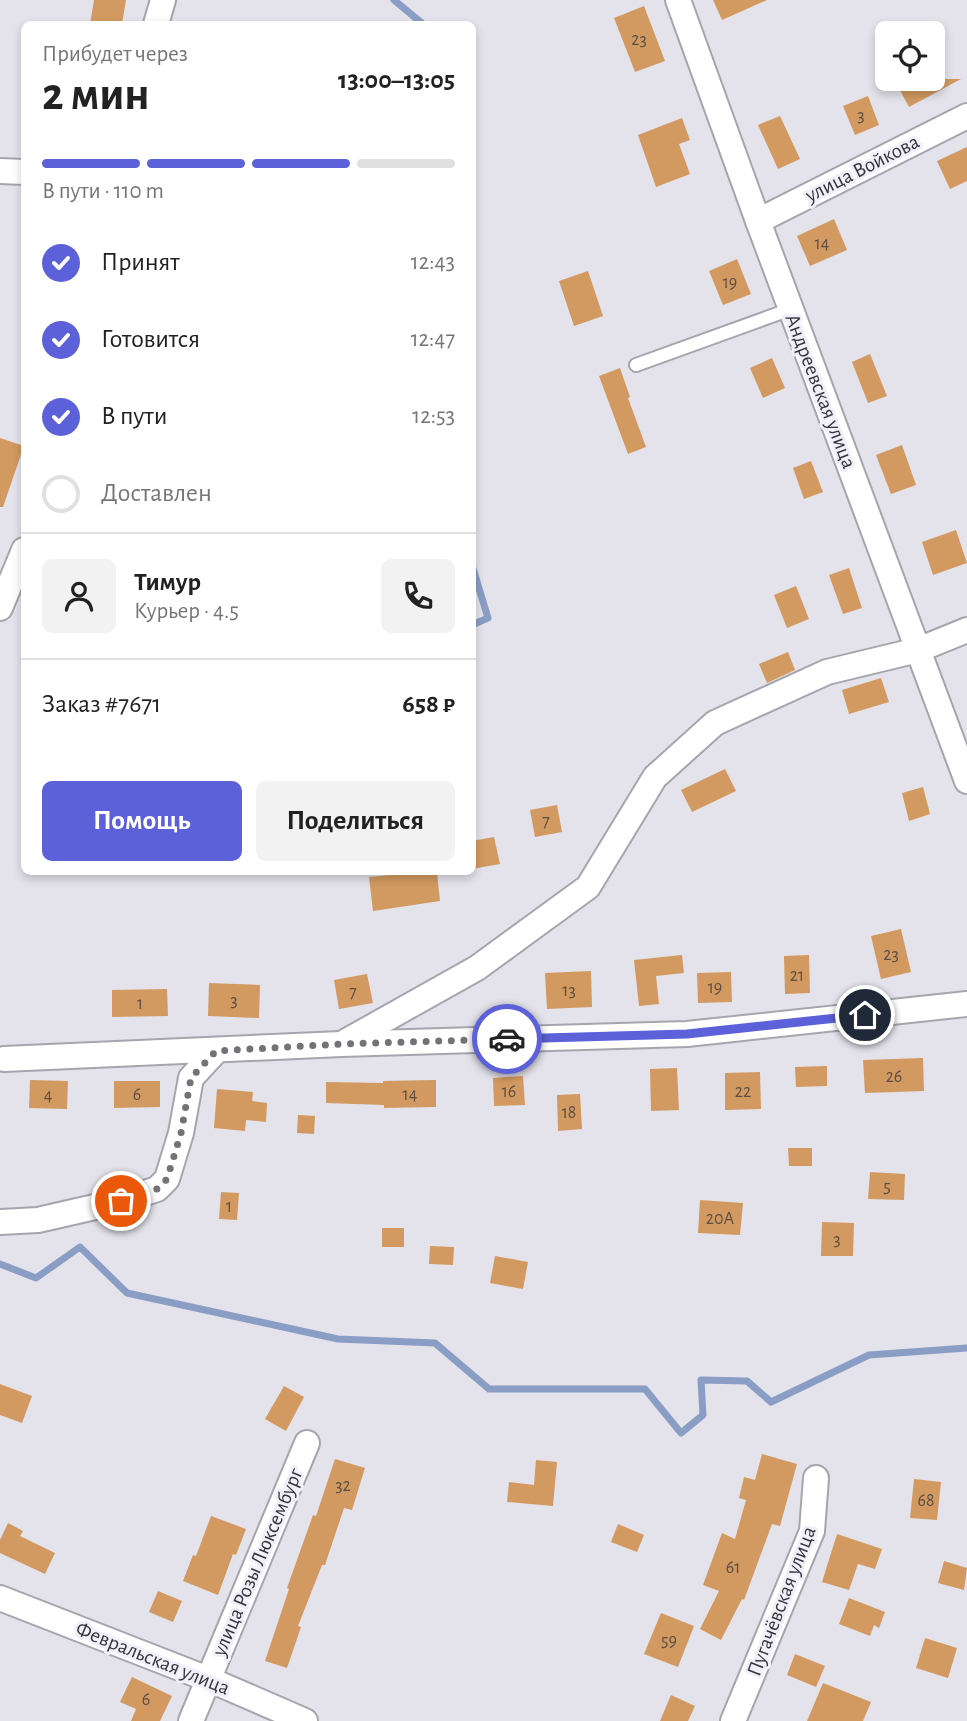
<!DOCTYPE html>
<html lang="ru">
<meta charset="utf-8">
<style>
:root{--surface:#fff;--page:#f2f2f2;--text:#222;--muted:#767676;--line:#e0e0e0;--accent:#5c61d9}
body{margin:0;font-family:"Alegreya Sans",sans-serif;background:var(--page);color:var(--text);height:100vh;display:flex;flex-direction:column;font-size:26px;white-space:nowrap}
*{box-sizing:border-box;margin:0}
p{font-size:23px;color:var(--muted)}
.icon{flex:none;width:38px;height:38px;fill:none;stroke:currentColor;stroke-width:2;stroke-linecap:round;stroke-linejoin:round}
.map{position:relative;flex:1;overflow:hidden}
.panel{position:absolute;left:21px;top:21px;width:455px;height:854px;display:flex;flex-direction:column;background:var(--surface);border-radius:10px;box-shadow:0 4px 10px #0003}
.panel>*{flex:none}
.buttons{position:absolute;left:875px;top:21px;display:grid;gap:14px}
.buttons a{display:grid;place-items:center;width:70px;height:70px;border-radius:10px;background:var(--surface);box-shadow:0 4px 10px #0003;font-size:35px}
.pin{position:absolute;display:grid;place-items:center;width:60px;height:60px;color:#fff;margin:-30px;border:4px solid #fff;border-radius:50%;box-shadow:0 2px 7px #0007}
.courier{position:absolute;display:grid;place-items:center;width:70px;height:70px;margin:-35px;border:5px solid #5c61d9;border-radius:50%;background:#fff;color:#222;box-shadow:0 2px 9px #0007}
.headline em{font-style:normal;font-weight:600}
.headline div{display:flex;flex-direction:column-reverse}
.headline{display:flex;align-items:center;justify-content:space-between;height:119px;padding:0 21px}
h1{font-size:46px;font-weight:600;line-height:52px}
.bar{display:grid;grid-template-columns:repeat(4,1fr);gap:10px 7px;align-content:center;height:84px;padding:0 21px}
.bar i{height:9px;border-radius:5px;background:var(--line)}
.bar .current{background:var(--accent)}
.bar p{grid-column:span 4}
.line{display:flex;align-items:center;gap:18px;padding:0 21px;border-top:2px solid var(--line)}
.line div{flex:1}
.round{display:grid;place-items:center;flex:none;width:74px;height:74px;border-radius:10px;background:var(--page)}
ol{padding:0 21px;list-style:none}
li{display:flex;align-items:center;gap:21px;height:77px}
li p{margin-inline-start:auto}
li .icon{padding:7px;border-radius:50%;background:var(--accent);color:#fff;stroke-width:4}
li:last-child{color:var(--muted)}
li i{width:38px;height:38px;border:4px solid var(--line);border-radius:50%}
.primary-button{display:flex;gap:14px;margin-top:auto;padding:14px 21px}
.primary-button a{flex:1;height:80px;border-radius:10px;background:var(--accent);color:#fff;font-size:28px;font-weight:600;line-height:80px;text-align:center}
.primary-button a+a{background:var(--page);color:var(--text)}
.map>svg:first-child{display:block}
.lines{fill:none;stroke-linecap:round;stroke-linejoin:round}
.stream{stroke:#8a9dc4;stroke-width:7}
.building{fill:#d29a60}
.lane-casing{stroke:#a6a5ae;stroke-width:16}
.street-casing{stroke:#a6a5ae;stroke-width:28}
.lane{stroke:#fff;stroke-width:12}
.street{stroke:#fff;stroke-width:24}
.done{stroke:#727277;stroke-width:7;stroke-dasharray:0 12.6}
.route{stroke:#5c61d9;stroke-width:9}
.labels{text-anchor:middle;stroke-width:6;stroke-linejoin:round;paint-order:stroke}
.number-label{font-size:18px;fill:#5c4e43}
.street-label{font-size:21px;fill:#353539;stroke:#f1eff9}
</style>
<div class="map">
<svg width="967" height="1721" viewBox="0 0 967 1721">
<rect width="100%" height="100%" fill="#e4e2eb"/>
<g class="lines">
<g class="stream">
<path d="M394 0 423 24"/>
<path d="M472 565 488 618 472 625"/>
<path d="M0 1264 36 1278 80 1247 127 1293 338 1339 435 1343 489 1389H645L681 1433 703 1415 701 1380 747 1381 771 1402 869 1355 967 1348"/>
</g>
</g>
<g class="building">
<path d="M94 0H126L122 24H90Z"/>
<path d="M713 0H767L722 20Z"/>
<path d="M644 6 665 61 635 72 614 18Z"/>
<path d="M894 79H961L909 107Z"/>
<path d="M868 96 879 125 855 135 843 106Z"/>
<path d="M780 116 800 159 778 169 758 125Z"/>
<path d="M682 118 690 140 679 144 690 174 656 187 638 135Z"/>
<path d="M967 147V181L950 189 937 161Z"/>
<path d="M834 219 847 250 810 266 797 236Z"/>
<path d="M737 259 751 294 723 305 709 271Z"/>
<path d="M588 271 603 316 574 326 559 281Z"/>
<path d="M870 354 887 396 868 403 852 362Z"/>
<path d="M772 358 785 388 763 398 750 368Z"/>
<path d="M620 368 630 397 628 398 646 447 628 454 599 376Z"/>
<path d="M0 438 24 446 3 507H0Z"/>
<path d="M902 445 916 485 891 494 876 455Z"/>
<path d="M811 461 823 492 804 499 793 468Z"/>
<path d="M956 530 967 563 933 575 922 542Z"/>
<path d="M849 568 862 608 843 614 829 575Z"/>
<path d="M796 586 809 619 787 628 774 595Z"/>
<path d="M788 652 795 670 767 683 759 664Z"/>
<path d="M881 678 889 702 849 714 842 690Z"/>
<path d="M725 769 736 791 692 812 681 790Z"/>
<path d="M923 787 930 814 909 821 902 793Z"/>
<path d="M557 805 562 832 535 837 530 810Z"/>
<path d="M494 837 500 864 472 869V841Z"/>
<path d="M413 872H437L440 901 373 911 369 877 413 873Z"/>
<path d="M901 929 911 972 881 979 871 936Z"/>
<path d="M682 955 684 973 656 976 659 1004 639 1006 634 960Z"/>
<path d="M809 955 810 993 785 994 784 956Z"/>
<path d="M591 971 592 1007 547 1009 545 973Z"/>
<path d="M731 972 732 1002 698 1003 697 973Z"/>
<path d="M367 974 373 1003 339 1009 334 980Z"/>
<path d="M209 983 260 985 259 1018 208 1016Z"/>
<path d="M167 989 168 1016 112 1017V990Z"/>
<path d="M923 1058 924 1091 865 1093 863 1060Z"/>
<path d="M827 1066V1086L796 1087 795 1067Z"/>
<path d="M677 1068 679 1110 651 1111 650 1069Z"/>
<path d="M760 1072 761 1109 725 1110V1073Z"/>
<path d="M523 1076 525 1105 494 1106 493 1078Z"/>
<path d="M30 1080 68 1081 67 1109 29 1108Z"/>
<path d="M436 1080V1107L384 1108V1105L326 1103V1082L383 1083V1081Z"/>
<path d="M114 1081H160V1107L114 1108Z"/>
<path d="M217 1089 253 1092 252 1101 267 1103 266 1122 246 1120 245 1131 214 1128Z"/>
<path d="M580 1094 582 1129 558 1131 557 1095Z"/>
<path d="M298 1115 315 1116 314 1134 297 1133Z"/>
<path d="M788 1148H812V1166H789Z"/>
<path d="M870 1172 905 1174 904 1200 868 1199Z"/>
<path d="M221 1192 239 1193 237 1220 219 1219Z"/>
<path d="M700 1200 743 1203 740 1235 698 1233Z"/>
<path d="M822 1222 854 1223 853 1256H821Z"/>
<rect x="382" y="1228" width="22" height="19"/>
<path d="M430 1246 454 1247 453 1265 429 1264Z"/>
<path d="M495 1256 528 1262 523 1289 490 1283Z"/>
<path d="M0 1384 32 1396 22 1423 0 1415Z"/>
<path d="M284 1386 304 1397 286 1431 265 1419Z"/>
<path d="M762 1454 797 1464 780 1526 772 1524 744 1600 742 1599 721 1640 700 1629 719 1591 703 1585 722 1533 735 1539 746 1500 739 1498 744 1477 755 1480Z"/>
<path d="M335 1459 365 1468 352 1510 344 1508 325 1565H322L298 1626 301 1627 287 1668 265 1661 289 1589 287 1588 313 1515 316 1516Z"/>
<path d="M536 1460 557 1462 553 1506 507 1502 509 1482 534 1485Z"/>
<path d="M914 1479 941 1482 937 1520 910 1518Z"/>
<path d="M211 1516 246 1529 236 1555 233 1554 218 1595 183 1581 193 1555 196 1556Z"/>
<path d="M8 1523 23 1531 20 1536 55 1553 45 1574 0 1553V1540Z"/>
<path d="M618 1524 644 1535 637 1552 611 1542Z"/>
<path d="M837 1534 882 1549 875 1569 858 1564 849 1590 822 1582Z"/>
<path d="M944 1561 967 1568 964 1590 938 1583Z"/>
<path d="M158 1591 182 1601 173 1622 149 1612Z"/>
<path d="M849 1598 885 1612 879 1628 874 1625 870 1636 839 1624Z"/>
<path d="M661 1613 694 1626 678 1667 644 1654Z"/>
<path d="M925 1638 957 1648 948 1678 916 1668Z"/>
<path d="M795 1654 825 1666 816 1687 787 1675Z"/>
<path d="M132 1677 172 1696 160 1721H131L136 1709 120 1702Z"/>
<path d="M823 1683 871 1702 863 1721H807Z"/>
<path d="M671 1695 695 1706 688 1721H660Z"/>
</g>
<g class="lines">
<defs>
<path id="lane" d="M636 365 791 309"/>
<g id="street">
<path d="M678 0 758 221 967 781"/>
<path d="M156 24 163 0"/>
<path d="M0 171 24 172"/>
<path d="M758 221 967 116"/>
<path d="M0 608 24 550"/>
<path d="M345 1042 477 968 588 887 655 777 715 723 827 672 918 650 967 630"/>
<path d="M4 1059 341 1044 687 1034 967 1004"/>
<path d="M0 1222 38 1220 121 1201 157 1189 167 1179 181 1133 191 1078 216 1051"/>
<path d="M0 1598 208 1679 305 1721"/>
<path d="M191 1721 307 1443"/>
<path d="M733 1721 812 1531 816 1478"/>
</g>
</defs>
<use href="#lane" class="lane-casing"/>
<use href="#street" class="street-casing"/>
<use href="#lane" class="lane"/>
<use href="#street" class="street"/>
</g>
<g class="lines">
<path class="done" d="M121 1201 157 1189 167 1179 181 1133 191 1078 216 1051 341 1044 507 1039"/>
<path class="route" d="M507 1039 687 1034 865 1015"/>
</g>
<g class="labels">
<g class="number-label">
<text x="639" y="45">23</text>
<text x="861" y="121">3</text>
<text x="822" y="249">14</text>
<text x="730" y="288">19</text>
<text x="546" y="827">7</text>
<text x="891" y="960">23</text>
<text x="797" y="981">21</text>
<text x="715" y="993">19</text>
<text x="569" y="996">13</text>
<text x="353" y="998">7</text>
<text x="234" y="1006">3</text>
<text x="140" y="1009">1</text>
<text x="894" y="1082">26</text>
<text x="509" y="1097">16</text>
<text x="743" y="1097">22</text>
<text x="137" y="1100">6</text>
<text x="410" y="1100">14</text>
<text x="48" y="1101">4</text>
<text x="569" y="1118">18</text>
<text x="887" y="1192">5</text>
<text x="229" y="1212">1</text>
<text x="720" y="1224">20А</text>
<text x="837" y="1245">3</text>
<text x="343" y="1491">32</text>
<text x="926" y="1506">68</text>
<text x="733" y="1573">61</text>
<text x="669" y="1646">59</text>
<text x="146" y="1705">6</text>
</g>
<g class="street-label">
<text transform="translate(862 168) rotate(-27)" y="7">улица Войкова</text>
<text transform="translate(821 391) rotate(69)" y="7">Андреевская улица</text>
<text transform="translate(257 1562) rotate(-67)" y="7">улица Розы Люксембург</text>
<text transform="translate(781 1601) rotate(-69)" y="7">Пугачёвская улица</text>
<text transform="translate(153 1658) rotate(22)" y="7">Февральская улица</text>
</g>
</g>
</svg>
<div class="buttons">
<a><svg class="icon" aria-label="locate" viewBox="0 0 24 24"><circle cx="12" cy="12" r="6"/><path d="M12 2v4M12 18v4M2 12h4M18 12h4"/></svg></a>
</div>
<div class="pin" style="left:121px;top:1201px;background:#ea580c"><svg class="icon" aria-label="bag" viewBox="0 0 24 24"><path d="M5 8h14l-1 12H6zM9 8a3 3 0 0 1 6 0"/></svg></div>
<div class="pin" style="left:865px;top:1015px;background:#1f2937"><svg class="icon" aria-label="home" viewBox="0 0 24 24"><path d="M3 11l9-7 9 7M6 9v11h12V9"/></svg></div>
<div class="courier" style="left:507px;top:1039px"><svg class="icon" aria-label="car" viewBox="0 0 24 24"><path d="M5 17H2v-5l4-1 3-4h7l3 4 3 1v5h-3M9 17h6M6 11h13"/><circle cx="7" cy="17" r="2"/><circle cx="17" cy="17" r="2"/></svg></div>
<section class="panel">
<div class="headline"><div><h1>2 мин</h1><p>Прибудет через</p></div><em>13:00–13:05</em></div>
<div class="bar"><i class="current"></i><i class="current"></i><i class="current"></i><i></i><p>В пути · 110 m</p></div>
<ol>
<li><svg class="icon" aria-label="check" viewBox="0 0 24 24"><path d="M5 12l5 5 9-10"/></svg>Принят<p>12:43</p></li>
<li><svg class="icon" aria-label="check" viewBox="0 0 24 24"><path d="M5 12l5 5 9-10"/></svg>Готовится<p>12:47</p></li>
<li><svg class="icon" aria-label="check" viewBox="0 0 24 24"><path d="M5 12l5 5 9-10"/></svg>В пути<p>12:53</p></li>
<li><i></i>Доставлен</li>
</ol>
<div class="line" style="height:126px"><a class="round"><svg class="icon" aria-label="person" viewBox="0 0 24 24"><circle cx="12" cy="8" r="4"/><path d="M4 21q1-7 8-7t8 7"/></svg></a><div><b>Тимур</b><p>Курьер · 4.5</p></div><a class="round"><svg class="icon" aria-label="phone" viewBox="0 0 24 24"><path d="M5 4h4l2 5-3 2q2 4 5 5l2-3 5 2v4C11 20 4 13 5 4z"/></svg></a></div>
<div class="line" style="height:91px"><div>Заказ #7671</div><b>658 ₽</b></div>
<div class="primary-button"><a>Помощь</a><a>Поделиться</a></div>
</section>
</div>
